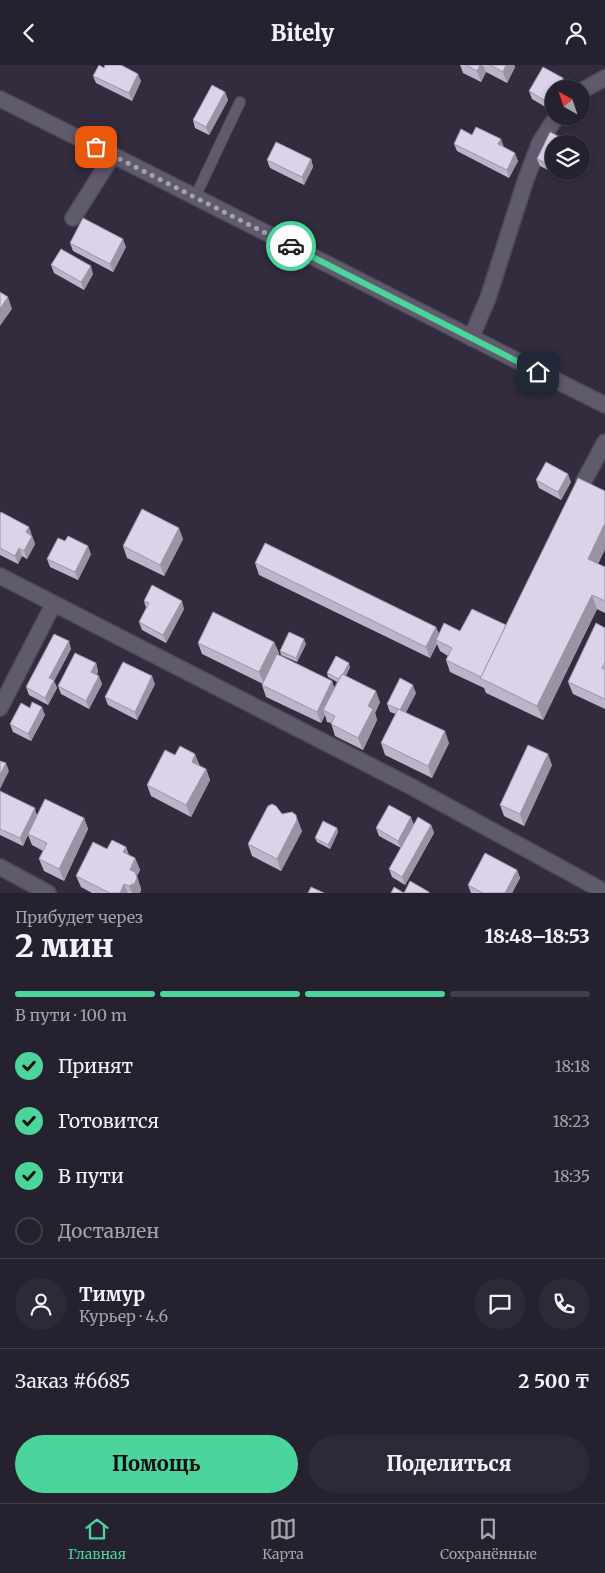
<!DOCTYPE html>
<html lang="ru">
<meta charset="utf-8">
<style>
:root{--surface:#26212e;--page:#2e2936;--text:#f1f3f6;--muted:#a4a3aa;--line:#423e4a;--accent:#4bd49b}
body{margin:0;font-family:Merriweather,serif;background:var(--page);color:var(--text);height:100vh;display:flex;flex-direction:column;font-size:19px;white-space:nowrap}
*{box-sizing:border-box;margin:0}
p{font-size:16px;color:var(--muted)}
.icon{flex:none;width:28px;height:28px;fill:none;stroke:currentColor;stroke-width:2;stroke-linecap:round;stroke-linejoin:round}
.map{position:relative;height:828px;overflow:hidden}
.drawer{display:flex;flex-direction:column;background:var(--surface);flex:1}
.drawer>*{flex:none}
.needle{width:32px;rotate:320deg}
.tools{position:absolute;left:545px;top:15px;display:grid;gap:10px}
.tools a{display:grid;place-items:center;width:45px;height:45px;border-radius:50%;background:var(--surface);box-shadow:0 2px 8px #0003,0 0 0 1px var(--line);font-size:25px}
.pin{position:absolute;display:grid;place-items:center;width:42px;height:42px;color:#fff;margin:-21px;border-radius:10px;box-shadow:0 2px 8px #0006}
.courier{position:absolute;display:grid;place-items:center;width:50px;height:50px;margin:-25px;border:4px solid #4bd49b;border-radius:50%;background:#fff;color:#222;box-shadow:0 1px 6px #0007}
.overview em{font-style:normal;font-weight:800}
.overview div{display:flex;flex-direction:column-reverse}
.overview{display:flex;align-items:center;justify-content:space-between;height:85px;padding:0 15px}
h1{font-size:32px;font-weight:800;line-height:38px}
.bar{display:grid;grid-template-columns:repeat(4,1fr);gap:8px 5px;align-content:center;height:60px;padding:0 15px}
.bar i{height:6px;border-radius:4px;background:var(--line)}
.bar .active{background:var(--accent)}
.bar p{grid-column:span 4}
.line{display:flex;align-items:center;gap:12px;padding:0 15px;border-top:1px solid var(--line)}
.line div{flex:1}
.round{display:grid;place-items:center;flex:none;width:52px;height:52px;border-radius:26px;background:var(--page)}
ol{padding:0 15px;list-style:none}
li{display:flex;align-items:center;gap:15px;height:55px}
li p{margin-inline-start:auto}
li .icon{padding:5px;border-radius:50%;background:var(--accent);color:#111;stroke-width:4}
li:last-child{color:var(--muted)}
li i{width:28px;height:28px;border:2px solid var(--line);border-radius:50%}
.button{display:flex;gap:10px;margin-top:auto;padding:10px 15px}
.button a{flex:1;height:58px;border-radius:30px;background:var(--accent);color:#111;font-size:20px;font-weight:800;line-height:58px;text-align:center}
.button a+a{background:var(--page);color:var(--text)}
header{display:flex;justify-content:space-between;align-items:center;height:65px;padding:0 15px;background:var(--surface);font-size:22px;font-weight:800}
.tabs{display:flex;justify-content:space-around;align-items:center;height:70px;border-top:1px solid var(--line);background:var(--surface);font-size:14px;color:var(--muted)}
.tabs a{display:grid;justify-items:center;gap:2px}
.tabs .active{color:var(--accent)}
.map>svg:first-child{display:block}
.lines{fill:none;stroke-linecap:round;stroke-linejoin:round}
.service-casing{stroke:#4e4958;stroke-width:12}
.minor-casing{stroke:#4e4958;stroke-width:18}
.tertiary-casing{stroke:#4e4958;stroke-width:18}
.service{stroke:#605a6d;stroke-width:10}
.minor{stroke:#605a6d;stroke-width:15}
.tertiary{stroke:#605a6d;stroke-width:15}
.wall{fill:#bcb5c9}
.shaded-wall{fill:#9994a4}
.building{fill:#dbd3ea;stroke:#9994a4}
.done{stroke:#a5a1ae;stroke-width:5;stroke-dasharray:0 9}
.route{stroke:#4bd49b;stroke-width:6}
</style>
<header><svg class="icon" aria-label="back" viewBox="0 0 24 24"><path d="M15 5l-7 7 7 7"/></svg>Bitely<svg class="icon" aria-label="person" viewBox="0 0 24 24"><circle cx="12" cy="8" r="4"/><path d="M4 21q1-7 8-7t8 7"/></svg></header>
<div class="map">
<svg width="605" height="828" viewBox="0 0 605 828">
<rect width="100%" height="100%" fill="#322c3e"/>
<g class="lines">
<defs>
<path id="service" d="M195 132 240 37"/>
<g id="minor">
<path d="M581 26 605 13"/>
<path d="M73 153 113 90"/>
<path d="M471 273 488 233 525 117 540 77 557 51"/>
<path d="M584 416 605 377"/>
<path d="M0 511 412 722 605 827"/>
<path d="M0 643 53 540"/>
<path d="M0 802 48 828"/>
</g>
<path id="tertiary" d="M0 34C203 134 403 239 605 340"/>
</defs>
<use href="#service" class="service-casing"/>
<use href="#minor" class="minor-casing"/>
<use href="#tertiary" class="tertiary-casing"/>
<use href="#service" class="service"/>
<use href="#minor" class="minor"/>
<use href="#tertiary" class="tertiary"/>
</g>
<g class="wall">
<path d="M460 0H514L515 2 507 18 486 7 481 17 463 8Z"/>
<path d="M104 3 141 16 132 36 96 18 93 11Z"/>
<path d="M563 13 566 21 564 24H554L552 46 532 34 529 26Z"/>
<path d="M225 27 228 35 209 70 195 63 193 55Z"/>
<path d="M472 70 504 82H503L518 96 509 113 457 86 454 79Z"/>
<path d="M554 79V106H562L560 111 540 101 537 94Z"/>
<path d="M311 94 313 102 304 120 270 103 267 95Z"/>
<path d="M70 178 126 182 113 207 73 186Z"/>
<path d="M51 200 93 209 84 225 54 208Z"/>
<path d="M536 415 571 417 561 435 539 423Z"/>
<path d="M605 426V484L598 499 605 502V548L597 544 543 655 486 628 484 623 450 607 446 595 448 591 440 586 437 579 430 593 259 510 255 498 436 562 439 569 506 560Z"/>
<path d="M0 449 32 471 35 479 27 494 22 491 18 499 0 490Z"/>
<path d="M183 474 164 511 127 493 123 481Z"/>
<path d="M91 489 78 515 50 502 47 494Z"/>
<path d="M144 536 184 544 166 578 142 565 139 557 146 543Z"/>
<path d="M605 563V644L573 629 568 617Z"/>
<path d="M274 577 279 588 278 590 332 616 334 623 337 617 328 612 327 608 350 602 346 611 380 637 375 648 377 655 363 685 335 671 331 658 327 657 325 650 321 658 266 632 262 620 263 619 202 589 198 578Z"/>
<path d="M306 579 297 597 281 590 280 586Z"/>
<path d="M71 584 54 616 57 623 48 640 29 630 26 622Z"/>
<path d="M96 598 98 606 97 610 102 619 89 644 61 629 58 621Z"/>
<path d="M155 619 137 655 108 640 105 632Z"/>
<path d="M416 628 406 647 449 678 432 713 385 690 381 678 396 649 390 647 387 639Z"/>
<path d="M30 643 45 650 31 676 13 667 10 659Z"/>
<path d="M175 690 206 704 210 715 191 752 151 731 147 720Z"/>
<path d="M552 700 524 761 504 751 500 740Z"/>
<path d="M0 726 37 749 84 753 88 764 64 816 44 806 39 794 43 786 32 780 28 770 23 781 0 770Z"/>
<path d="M282 749 302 766 281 806 252 791 248 779Z"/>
<path d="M414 760H431L434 768 405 820 392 812 389 804 401 783 379 771 376 763Z"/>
<path d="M337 763 338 767 330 784 317 777 315 773Z"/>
<path d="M126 782 129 790 135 793 140 805 137 811 141 824 140 828H92L81 822 76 811 107 784Z"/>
<path d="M517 805 520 813 512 828H471L468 820Z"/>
</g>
<g class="shaded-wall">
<path d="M480 0H483L486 7 481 17 477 6Z"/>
<path d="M506 0H514L515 2 507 18 503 7Z"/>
<path d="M138 9 141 16 132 36 129 28Z"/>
<path d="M563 13 566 21 564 24H557Z"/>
<path d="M225 27 228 35 209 70 206 62Z"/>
<path d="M554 29V42L552 46 549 38Z"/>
<path d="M501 74 504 82 501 87 498 79Z"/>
<path d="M515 88 518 96 509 113 507 105Z"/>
<path d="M311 94 313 102 304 120 302 112Z"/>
<path d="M558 106H562L560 111Z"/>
<path d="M123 174 126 182 113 207 110 199Z"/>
<path d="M91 201 93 209 84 225 81 217Z"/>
<path d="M8 232 12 244 0 261V244Z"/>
<path d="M568 409 571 417 561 435 558 427Z"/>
<path d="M605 458V484L593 509 588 494Z"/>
<path d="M29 462 32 470 26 467Z"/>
<path d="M179 463 183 474 164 511 160 500Z"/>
<path d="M32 471 35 479 27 494 24 486Z"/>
<path d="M88 481 91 489 78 515 75 507Z"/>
<path d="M19 483 22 491 18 499 15 491Z"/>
<path d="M592 530 597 544 543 655 537 641Z"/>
<path d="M182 536 184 544 166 578 163 570Z"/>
<path d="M436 562 440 573 436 575 437 579 430 593 426 582Z"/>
<path d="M304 574 306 579 297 597 296 593Z"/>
<path d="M69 576 71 584 54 616 57 623 48 640 45 633 49 613Z"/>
<path d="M274 577 279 588 264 619 259 607Z"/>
<path d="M96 598 98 606 94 615 91 607Z"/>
<path d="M349 598 350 602 341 619 340 615Z"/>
<path d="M99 611 102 619 89 644 86 636Z"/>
<path d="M152 611 155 619 137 655 135 647Z"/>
<path d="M332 616 336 627 323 645 325 650 321 658 317 647Z"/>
<path d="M413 620 416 628 403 653 400 645Z"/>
<path d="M376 626 380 637 375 648 377 655 363 685 358 673 368 641Z"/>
<path d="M42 642 45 650 31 676 28 669Z"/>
<path d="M445 666 449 678 432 713 428 701Z"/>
<path d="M195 689 200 701 192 697Z"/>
<path d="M548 689 552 700 524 761 520 749Z"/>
<path d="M6 698 9 706 0 724V710Z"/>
<path d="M206 704 210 715 191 752 186 740Z"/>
<path d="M35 743 37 751 28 769V770L23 781 20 773Z"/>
<path d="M296 750 302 766 281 806 277 794Z"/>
<path d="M411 752 414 760 401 784 398 776Z"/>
<path d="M84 753 88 764 64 816 59 804Z"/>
<path d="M431 760 434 768 405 820 402 812Z"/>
<path d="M337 763 338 767 330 784 328 780Z"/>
<path d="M126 782 130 794 123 787Z"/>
<path d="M135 793 140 805 134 816 130 805Z"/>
<path d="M517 805 520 813 512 828H505Z"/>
<path d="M137 812 141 824 140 828H132L129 821Z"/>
<path d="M124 819 128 828H120Z"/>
</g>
<g class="building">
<path d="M99 0 104 3 105 0H121L138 9 129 28 93 11Z"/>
<path d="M466 0H480L477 6Z"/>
<path d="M490 0H506L503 7Z"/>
<path d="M543 2 563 13 557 24H554V29L549 38 529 26Z"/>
<path d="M212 20 225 27 206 62 193 55Z"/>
<path d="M476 62 501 74 498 79 515 88 507 105 454 79 461 64 472 70Z"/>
<path d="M550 67 570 77 569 79H554V102L537 94Z"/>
<path d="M276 77 311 94 302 112 267 95Z"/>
<path d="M83 153 123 174 110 199 70 178Z"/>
<path d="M61 184 91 201 81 217 51 200Z"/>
<path d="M0 227 8 232 0 244Z"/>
<path d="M546 397 568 409 558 427 536 415Z"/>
<path d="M578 413 605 426V458L588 494 605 502V536L592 530 537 641 480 613Z"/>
<path d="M142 444 179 463 160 500 123 481Z"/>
<path d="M1 447 29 462 26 467 32 471 24 486 19 483 15 491 0 483V449Z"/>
<path d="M68 471 88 481 75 507 47 494 58 473 65 476Z"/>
<path d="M265 478 436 562 426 582 255 498Z"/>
<path d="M152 520 182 536 163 570 139 557 149 538 144 536Z"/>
<path d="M472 544 506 560 481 612 446 595 452 583 436 575 444 558 460 566Z"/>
<path d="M213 547 274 577 259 607 198 578Z"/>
<path d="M596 558 605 563V597L602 603 605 605V634L568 617Z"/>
<path d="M289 567 304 574 296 593 280 586Z"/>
<path d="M54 569 69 576 49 613 54 615 45 633 26 622Z"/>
<path d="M75 588 96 598 91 607 99 611 86 636 58 621Z"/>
<path d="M277 589 332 616 317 647 262 620Z"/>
<path d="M336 591 349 598 343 609H342L339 614 327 608Z"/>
<path d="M123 597 152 611 135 647 105 632Z"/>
<path d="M342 609 376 626 368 641 373 644 358 673 331 659 335 651 323 645Z"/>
<path d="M400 613 413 620 400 645 387 639Z"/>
<path d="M32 637 42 642 28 669 10 659 21 638 30 643Z"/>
<path d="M398 644 445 666 428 701 381 678Z"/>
<path d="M528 680 548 689 520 749 500 740Z"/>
<path d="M180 681 195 689 192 697 206 704 186 740 147 720 165 685 175 690Z"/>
<path d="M0 696 6 698 0 710Z"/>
<path d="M0 726 35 743 20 773 0 764Z"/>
<path d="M45 734 84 753 59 804 39 794 47 778 28 769Z"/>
<path d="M272 739 276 741 282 749 292 747 296 750 297 755 277 794 248 779 268 741Z"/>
<path d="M389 740 411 752 398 776 376 763Z"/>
<path d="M418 752 431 760 402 812 389 804Z"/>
<path d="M323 756 337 763 328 780 315 773Z"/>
<path d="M112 775 126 782 123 787 135 793 130 805 135 807 137 812 135 818 129 821 124 819 120 828H110L76 811 93 777 107 784Z"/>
<path d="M485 788 517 805 505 828H483L468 820Z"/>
<path d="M410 816 429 827V828H391L394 822 404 828Z"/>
<path d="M311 822 324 828H308Z"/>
</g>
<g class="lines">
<path class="done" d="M96 82 291 181"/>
<path class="route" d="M291 181 538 307"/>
</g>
</svg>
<div class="tools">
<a><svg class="needle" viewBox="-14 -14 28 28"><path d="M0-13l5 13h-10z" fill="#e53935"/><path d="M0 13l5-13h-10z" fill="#a4a3aa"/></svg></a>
<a><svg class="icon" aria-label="layers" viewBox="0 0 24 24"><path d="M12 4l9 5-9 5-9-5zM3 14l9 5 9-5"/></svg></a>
</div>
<div class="pin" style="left:96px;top:82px;background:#ea580c"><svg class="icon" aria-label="bag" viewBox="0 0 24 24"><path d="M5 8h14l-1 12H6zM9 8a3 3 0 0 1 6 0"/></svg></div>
<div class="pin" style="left:538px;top:307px;background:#1f2937"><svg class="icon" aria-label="home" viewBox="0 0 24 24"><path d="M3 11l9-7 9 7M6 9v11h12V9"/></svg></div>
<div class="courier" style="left:291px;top:181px"><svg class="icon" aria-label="car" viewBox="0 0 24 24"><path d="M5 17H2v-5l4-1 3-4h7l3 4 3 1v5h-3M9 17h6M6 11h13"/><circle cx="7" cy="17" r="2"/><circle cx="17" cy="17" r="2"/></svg></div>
</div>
<section class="drawer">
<div class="overview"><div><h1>2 мин</h1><p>Прибудет через</p></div><em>18:48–18:53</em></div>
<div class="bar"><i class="active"></i><i class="active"></i><i class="active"></i><i></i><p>В пути · 100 m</p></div>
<ol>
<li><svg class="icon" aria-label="check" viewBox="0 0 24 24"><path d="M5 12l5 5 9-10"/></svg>Принят<p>18:18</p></li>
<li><svg class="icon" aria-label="check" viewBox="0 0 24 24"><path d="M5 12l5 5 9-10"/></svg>Готовится<p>18:23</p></li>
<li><svg class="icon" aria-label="check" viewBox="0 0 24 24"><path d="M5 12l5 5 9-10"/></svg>В пути<p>18:35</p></li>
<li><i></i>Доставлен</li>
</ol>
<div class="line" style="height:90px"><a class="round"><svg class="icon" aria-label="person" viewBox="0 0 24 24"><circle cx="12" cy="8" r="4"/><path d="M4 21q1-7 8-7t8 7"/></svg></a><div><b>Тимур</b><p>Курьер · 4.6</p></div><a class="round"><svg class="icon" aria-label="chat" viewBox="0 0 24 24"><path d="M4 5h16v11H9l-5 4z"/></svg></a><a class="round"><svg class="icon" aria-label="phone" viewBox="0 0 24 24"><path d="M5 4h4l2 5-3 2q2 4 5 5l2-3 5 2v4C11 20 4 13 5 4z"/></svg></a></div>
<div class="line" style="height:65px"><div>Заказ #6685</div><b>2 500 ₸</b></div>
<div class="button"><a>Помощь</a><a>Поделиться</a></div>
</section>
<nav class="tabs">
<a class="active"><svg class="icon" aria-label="home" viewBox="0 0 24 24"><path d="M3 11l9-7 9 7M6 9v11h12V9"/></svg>Главная</a>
<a><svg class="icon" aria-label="map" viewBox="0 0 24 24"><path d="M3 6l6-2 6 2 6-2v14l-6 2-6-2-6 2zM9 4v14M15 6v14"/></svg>Карта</a>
<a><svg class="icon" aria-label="saved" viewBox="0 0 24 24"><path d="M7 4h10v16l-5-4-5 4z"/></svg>Сохранённые</a>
</nav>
